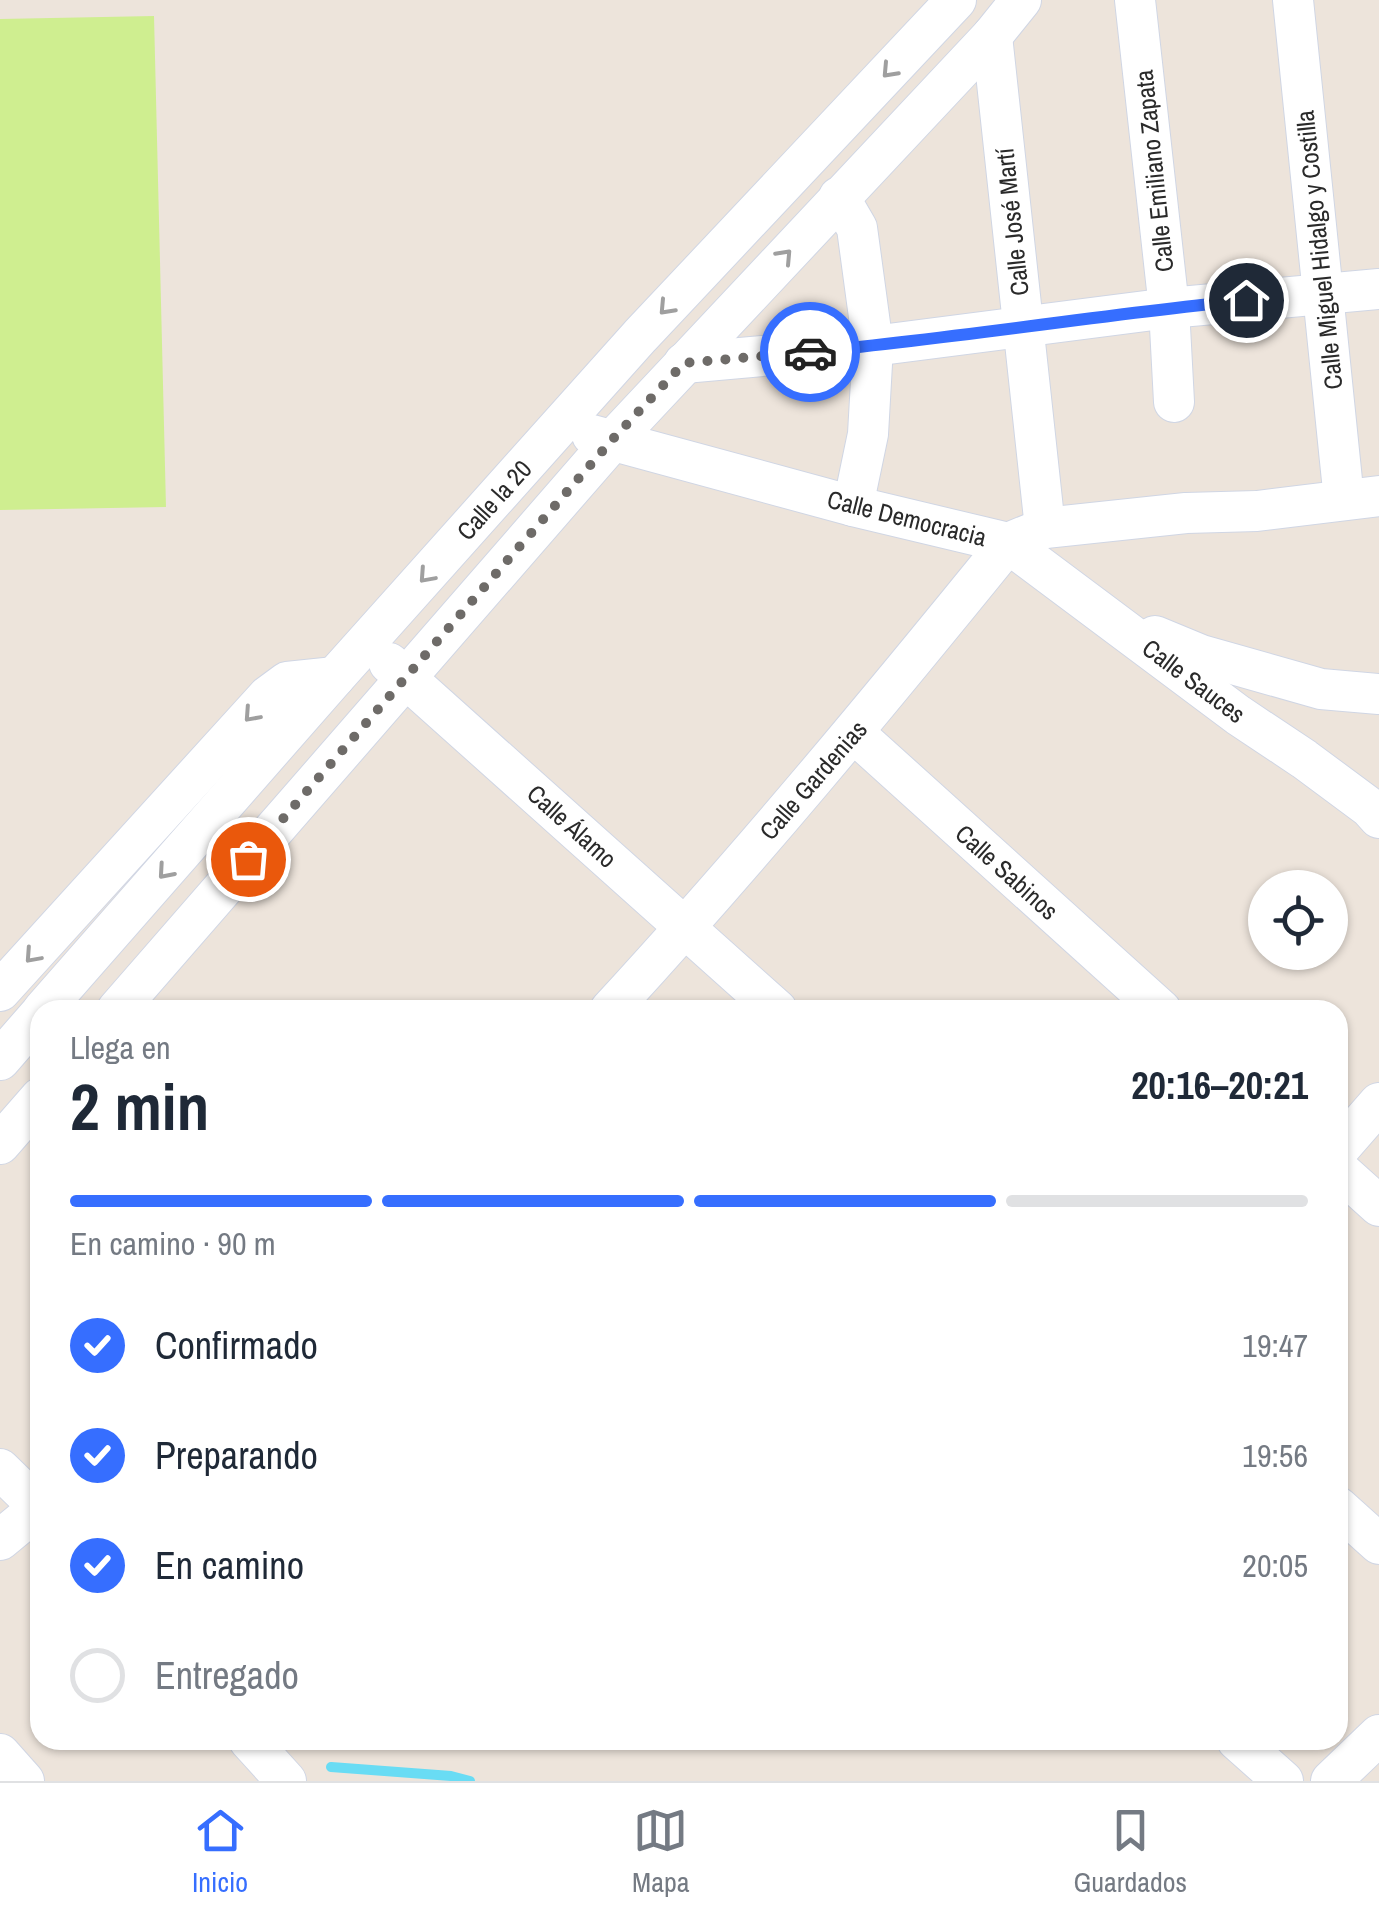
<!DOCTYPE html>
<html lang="es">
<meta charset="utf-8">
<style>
:root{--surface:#fff;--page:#f2f2f3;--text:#1f2937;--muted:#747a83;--line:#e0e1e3;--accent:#366eff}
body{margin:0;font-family:"Archivo Narrow",sans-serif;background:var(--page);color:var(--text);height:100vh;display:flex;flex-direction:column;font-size:38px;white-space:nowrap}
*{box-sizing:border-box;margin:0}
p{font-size:32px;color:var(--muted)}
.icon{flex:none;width:55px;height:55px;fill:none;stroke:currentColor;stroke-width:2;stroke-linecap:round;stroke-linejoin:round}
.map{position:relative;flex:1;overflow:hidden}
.side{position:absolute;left:30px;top:1000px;width:1318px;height:750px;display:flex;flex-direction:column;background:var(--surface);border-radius:30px;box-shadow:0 2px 8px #0004}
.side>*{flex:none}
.buttons{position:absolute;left:1248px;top:870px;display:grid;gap:20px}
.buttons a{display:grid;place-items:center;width:100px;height:100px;border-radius:50%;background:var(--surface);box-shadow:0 2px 8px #0004;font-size:50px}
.pin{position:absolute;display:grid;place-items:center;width:85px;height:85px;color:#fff;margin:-42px;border:5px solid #fff;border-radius:50%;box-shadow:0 2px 10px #0007}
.courier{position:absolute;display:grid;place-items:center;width:100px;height:100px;margin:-50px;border:8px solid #366eff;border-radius:50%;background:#fff;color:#222;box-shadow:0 2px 12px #0007}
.overview em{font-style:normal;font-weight:700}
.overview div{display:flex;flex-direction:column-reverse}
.overview{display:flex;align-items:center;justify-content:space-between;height:170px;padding:0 40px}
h1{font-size:65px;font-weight:700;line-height:75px}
.bar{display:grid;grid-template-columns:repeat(4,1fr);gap:15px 10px;align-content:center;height:120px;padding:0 40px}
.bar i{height:12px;border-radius:8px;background:var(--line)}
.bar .active{background:var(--accent)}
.bar p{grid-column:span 4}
ol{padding:0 40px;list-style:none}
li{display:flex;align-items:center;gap:30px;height:110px}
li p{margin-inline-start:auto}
li .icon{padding:10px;border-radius:50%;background:var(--accent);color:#fff;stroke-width:4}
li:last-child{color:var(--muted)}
li i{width:55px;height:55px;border:5px solid var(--line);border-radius:50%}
.menu{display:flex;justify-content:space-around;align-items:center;height:140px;border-top:2px solid var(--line);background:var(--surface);font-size:28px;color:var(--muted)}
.menu a{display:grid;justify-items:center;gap:5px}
.menu .active{color:var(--accent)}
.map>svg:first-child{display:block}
.pitch{fill:#cfee90}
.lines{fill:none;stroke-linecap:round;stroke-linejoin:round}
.stream{stroke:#69dcf4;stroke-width:10}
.minor-casing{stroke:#d0d6e4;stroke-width:42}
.minor{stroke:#fff;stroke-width:40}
.oneway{stroke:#9f9f9f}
.done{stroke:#6e6b68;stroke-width:10;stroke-dasharray:0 18}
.route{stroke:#366eff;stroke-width:12}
.labels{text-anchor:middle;stroke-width:8;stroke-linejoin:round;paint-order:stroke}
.street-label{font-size:25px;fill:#2a2a2a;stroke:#fff}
</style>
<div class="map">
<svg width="1379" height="1781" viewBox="0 0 1379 1781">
<rect width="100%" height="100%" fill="#ede4db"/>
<path class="pitch" d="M154 16 166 507 0 510V19Z"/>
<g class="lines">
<path class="stream" d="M331 1767 451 1776 470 1781"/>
<defs>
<g id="minor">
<path d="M1135 0 1169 308 1174 402"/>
<path d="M1293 0 1344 500"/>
<path d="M992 36 1045 528"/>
<path d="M839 197 857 228 873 346 868 434 853 506"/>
<path d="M684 363 873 346 1169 308 1379 289"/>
<path d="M592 435 853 506 1008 543 1045 528 1186 513 1257 511 1379 496"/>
<path d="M1155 636 1201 655 1321 689 1379 694"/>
<path d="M389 663 777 1010"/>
<path d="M854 733 1161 1010"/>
<path d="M0 991 268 696 287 682 335 677"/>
<path d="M43 1010 335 677 640 336 956 0"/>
<path d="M117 1010 613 440 992 36 1021 0"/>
<path d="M610 1010C749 859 879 702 1008 543L1238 715 1304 759 1370 808 1379 818"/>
<path d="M0 1060 40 1014"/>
<path d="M0 1144 40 1098"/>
<path d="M1338 1150 1379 1103"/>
<path d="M1338 1169 1379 1206"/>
<path d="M0 1469 40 1508"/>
<path d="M1338 1507 1379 1544"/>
<path d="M0 1540 40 1507"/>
<path d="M249 1740 286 1781"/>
<path d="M1237 1740 1283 1781"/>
<path d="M0 1754 24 1781"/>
<path d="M1331 1781 1379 1735"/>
</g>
</defs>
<use href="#minor" class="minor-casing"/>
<use href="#minor" class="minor"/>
</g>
<defs><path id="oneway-chevron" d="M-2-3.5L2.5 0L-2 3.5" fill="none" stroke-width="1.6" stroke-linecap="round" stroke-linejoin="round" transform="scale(2.5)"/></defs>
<g class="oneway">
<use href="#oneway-chevron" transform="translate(889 71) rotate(133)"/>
<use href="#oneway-chevron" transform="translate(785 256) rotate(-47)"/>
<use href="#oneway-chevron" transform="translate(666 308) rotate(133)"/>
<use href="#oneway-chevron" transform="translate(426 576) rotate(132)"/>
<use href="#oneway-chevron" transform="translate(251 715) rotate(132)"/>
<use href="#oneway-chevron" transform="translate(165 872) rotate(131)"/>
<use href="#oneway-chevron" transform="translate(32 956) rotate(132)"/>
</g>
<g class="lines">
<path class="done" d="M248 859 612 440 684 363 810 352"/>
<path class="route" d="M810 352C956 338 1101 315 1246 300"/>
</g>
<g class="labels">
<g class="street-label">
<text transform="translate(1154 171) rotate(-96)" y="9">Calle Emiliano Zapata</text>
<text transform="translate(1012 222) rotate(-96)" y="9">Calle José Martí</text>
<text transform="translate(1319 250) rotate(-96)" y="9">Calle Miguel Hidalgo y Costilla</text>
<text transform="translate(494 500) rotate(-48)" y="9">Calle la 20</text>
<text transform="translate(907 518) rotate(14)" y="9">Calle Democracia</text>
<text transform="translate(1194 681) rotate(37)" y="9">Calle Sauces</text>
<text transform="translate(813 780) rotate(-49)" y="9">Calle Gardenias</text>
<text transform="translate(572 826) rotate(42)" y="9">Calle Álamo</text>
<text transform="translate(1007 872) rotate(42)" y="9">Calle Sabinos</text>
</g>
</g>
</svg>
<div class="buttons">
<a><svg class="icon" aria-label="locate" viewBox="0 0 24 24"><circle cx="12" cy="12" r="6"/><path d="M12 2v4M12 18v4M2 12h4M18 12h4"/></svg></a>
</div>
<div class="pin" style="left:248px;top:859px;background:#ea580c"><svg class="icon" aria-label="bag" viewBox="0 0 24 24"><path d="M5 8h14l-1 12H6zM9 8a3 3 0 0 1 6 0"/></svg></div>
<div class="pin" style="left:1246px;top:300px;background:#1f2937"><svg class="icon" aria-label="home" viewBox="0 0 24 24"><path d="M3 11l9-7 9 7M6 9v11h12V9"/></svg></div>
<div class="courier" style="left:810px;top:352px"><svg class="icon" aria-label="car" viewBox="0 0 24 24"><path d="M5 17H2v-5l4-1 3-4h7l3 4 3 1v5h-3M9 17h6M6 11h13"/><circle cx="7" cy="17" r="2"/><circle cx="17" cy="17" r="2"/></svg></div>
<section class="side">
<div class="overview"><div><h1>2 min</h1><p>Llega en</p></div><em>20:16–20:21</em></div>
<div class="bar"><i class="active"></i><i class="active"></i><i class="active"></i><i></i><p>En camino · 90 m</p></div>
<ol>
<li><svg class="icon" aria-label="check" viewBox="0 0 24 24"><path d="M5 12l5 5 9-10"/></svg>Confirmado<p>19:47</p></li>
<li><svg class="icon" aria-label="check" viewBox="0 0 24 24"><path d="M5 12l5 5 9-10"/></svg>Preparando<p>19:56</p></li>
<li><svg class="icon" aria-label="check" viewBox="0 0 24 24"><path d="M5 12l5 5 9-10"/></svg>En camino<p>20:05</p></li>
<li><i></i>Entregado</li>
</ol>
</section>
</div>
<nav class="menu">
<a class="active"><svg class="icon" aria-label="home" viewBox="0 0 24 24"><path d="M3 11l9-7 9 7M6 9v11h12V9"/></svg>Inicio</a>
<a><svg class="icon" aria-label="map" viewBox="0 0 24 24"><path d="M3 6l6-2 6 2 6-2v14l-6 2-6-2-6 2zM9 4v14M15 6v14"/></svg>Mapa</a>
<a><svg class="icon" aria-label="saved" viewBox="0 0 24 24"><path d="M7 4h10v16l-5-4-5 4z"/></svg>Guardados</a>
</nav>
